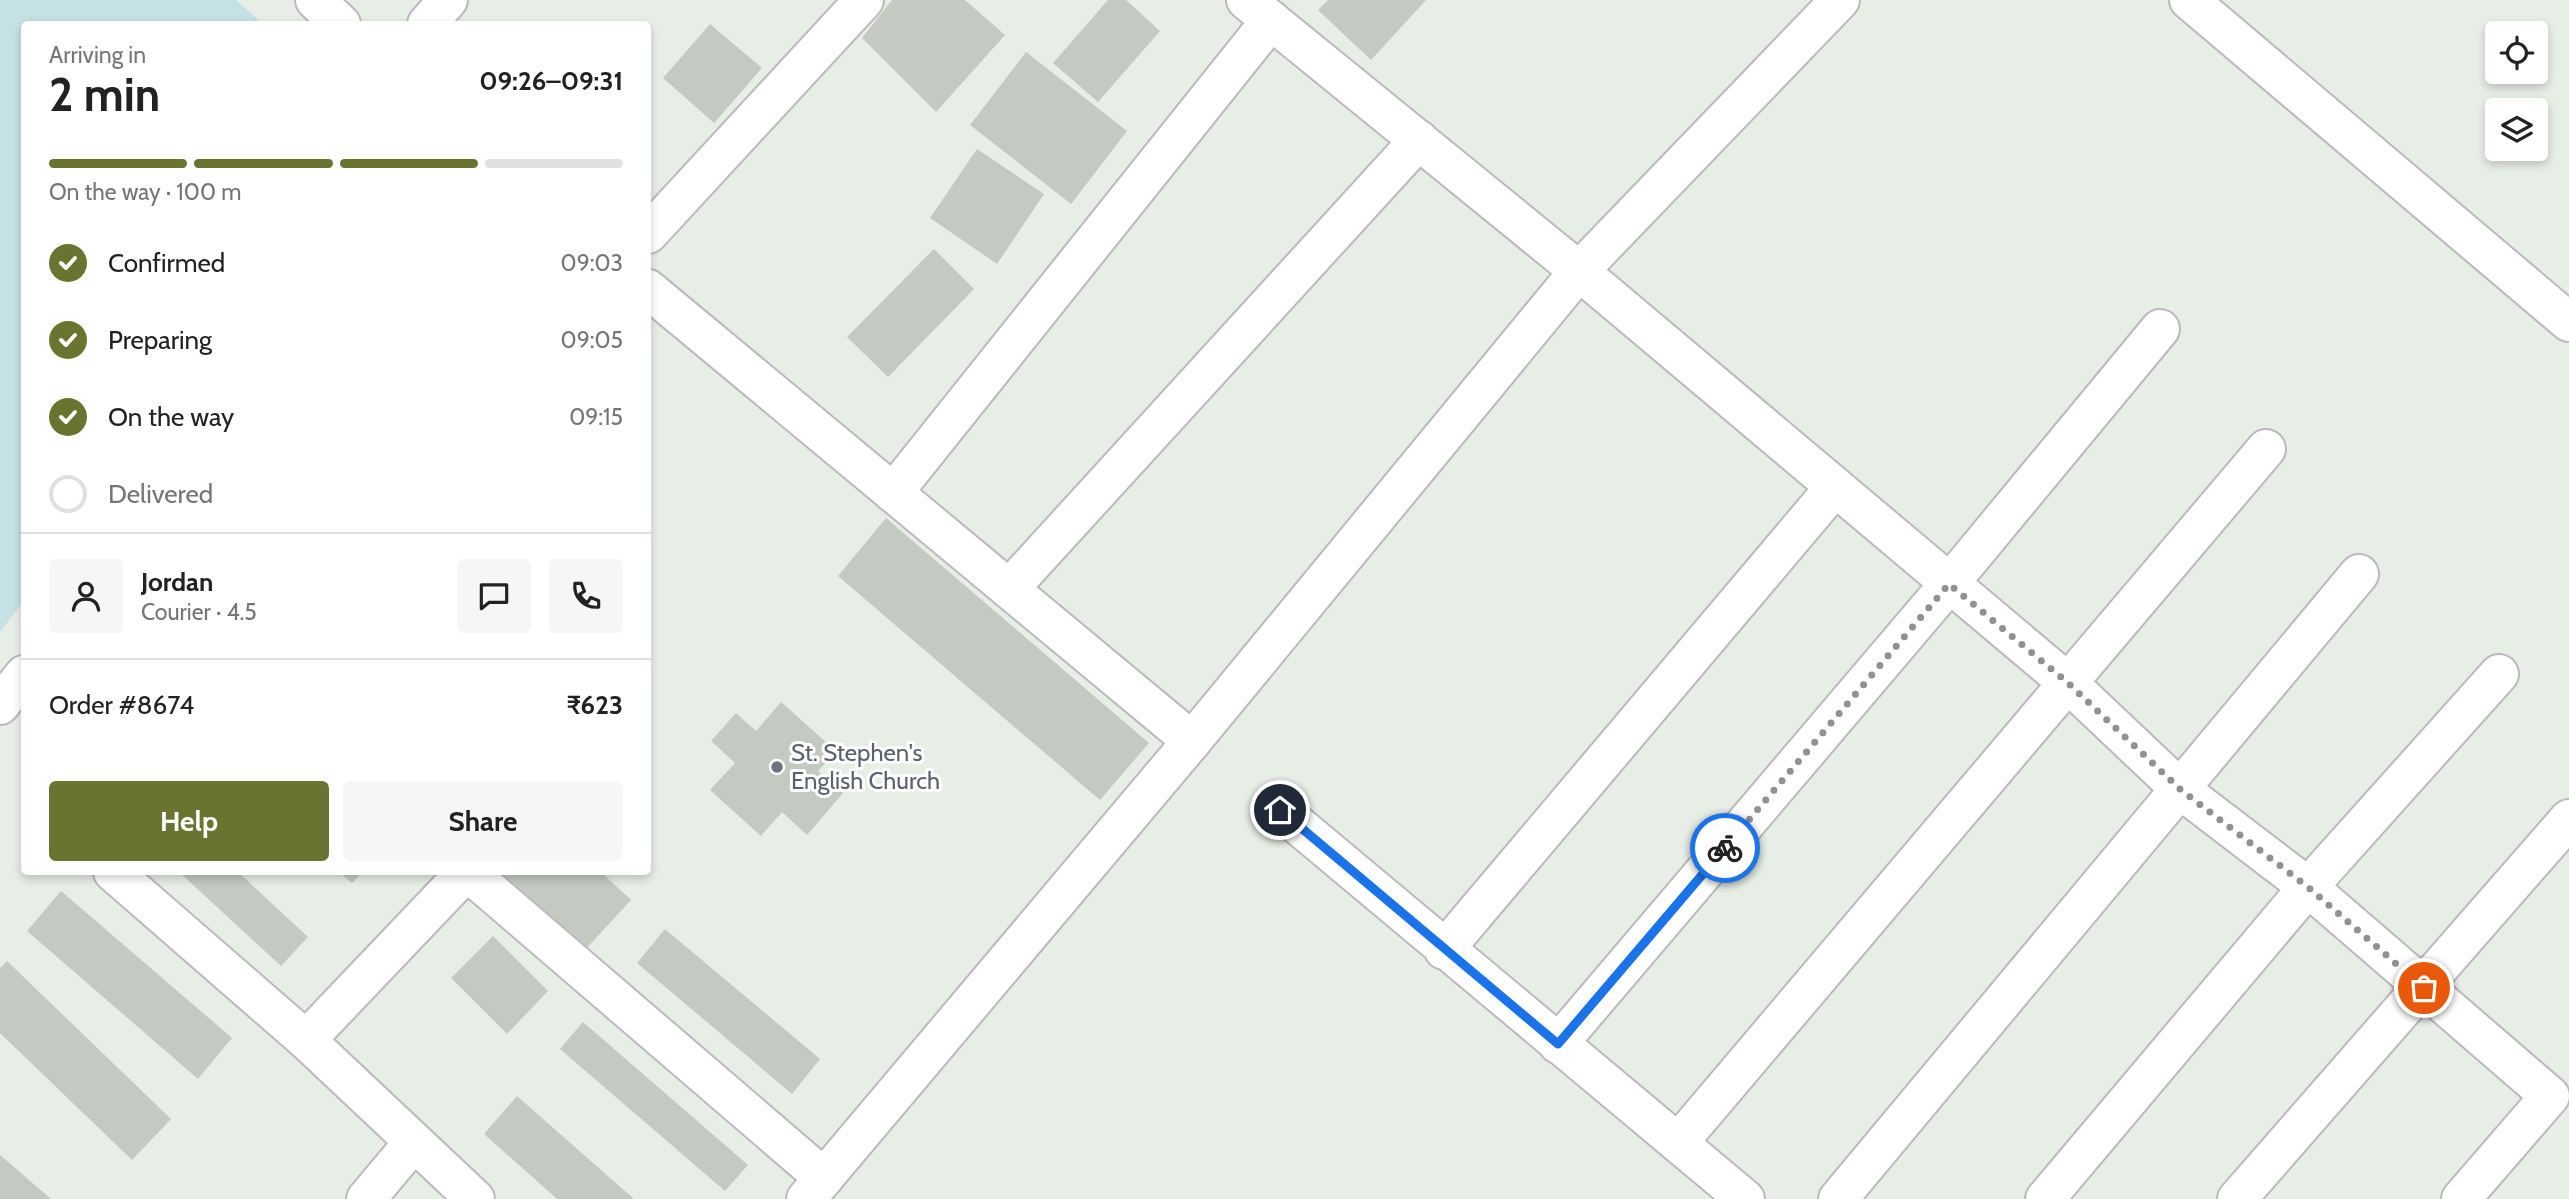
<!DOCTYPE html>
<meta charset="utf-8">
<style>
:root{--surface:#fff;--page:#f6f6f6;--text:#222;--muted:#767676;--line:#e0e0e0;--accent:#6a7430}
body{margin:0;font-family:Cabin,sans-serif;background:var(--page);color:var(--text);height:100vh;display:flex;flex-direction:column;font-size:26px;white-space:nowrap}
*{box-sizing:border-box;margin:0}
p{font-size:23px;color:var(--muted)}
.icon{flex:none;width:38px;height:38px;fill:none;stroke:currentColor;stroke-width:2;stroke-linecap:round;stroke-linejoin:round}
.map{position:relative;flex:1;overflow:hidden}
.sheet{position:absolute;left:21px;top:21px;width:630px;height:854px;display:flex;flex-direction:column;background:var(--surface);border-radius:7px;box-shadow:0 4px 10px #0003}
.sheet>*{flex:none}
.controls{position:absolute;left:2485px;top:21px;display:grid;gap:14px}
.controls a{display:grid;place-items:center;width:63px;height:63px;border-radius:7px;background:var(--surface);box-shadow:0 4px 10px #0003;font-size:35px}
.pin{position:absolute;display:grid;place-items:center;width:60px;height:60px;color:#fff;margin:-30px;border:4px solid #fff;border-radius:50%;box-shadow:0 2px 7px #0007}
.courier{position:absolute;display:grid;place-items:center;width:70px;height:70px;margin:-35px;border:5px solid #1a73e8;border-radius:50%;background:#fff;color:#222;box-shadow:0 2px 9px #0007}
.overview em{font-style:normal;font-weight:700}
.overview div{display:flex;flex-direction:column-reverse}
.overview{display:flex;align-items:center;justify-content:space-between;height:119px;padding:0 28px}
h1{font-size:46px;font-weight:700;line-height:52px}
.bar{display:grid;grid-template-columns:repeat(4,1fr);gap:10px 7px;align-content:center;height:84px;padding:0 28px}
.bar i{height:9px;border-radius:5px;background:var(--line)}
.bar .on{background:var(--accent)}
.bar p{grid-column:span 4}
.line{display:flex;align-items:center;gap:18px;padding:0 28px;border-top:2px solid var(--line)}
.line div{flex:1}
.round{display:grid;place-items:center;flex:none;width:74px;height:74px;border-radius:7px;background:var(--page)}
ol{padding:0 28px;list-style:none}
li{display:flex;align-items:center;gap:21px;height:77px}
li p{margin-inline-start:auto}
li .icon{padding:7px;border-radius:50%;background:var(--accent);color:#fff;stroke-width:4}
li:last-child{color:var(--muted)}
li i{width:38px;height:38px;border:4px solid var(--line);border-radius:50%}
.cta{display:flex;gap:14px;margin-top:auto;padding:14px 28px}
.cta a{flex:1;height:80px;border-radius:7px;background:var(--accent);color:#fff;font-size:28px;font-weight:700;line-height:80px;text-align:center}
.cta a+a{background:var(--page);color:var(--text)}
.map>svg:first-child{display:block}
.green{fill:#c5e1e3}
.building{fill:#c4cac2}
.lines{fill:none;stroke-linecap:round;stroke-linejoin:round}
.minor-casing{stroke:#bcb8be;stroke-width:42}
.minor{stroke:#fff;stroke-width:38}
.done{stroke:#919092;stroke-width:7;stroke-dasharray:0 12.6}
.route{stroke:#1a73e8;stroke-width:9}
.worship-dot{fill:#6b7280;stroke:#fff;stroke-width:2.5}
.labels{text-anchor:middle;stroke-width:6;stroke-linejoin:round;paint-order:stroke}
.worship-label{font-size:24px;fill:#5b616d;stroke:#fff;text-anchor:start}
</style>
<div class="map">
<svg width="2569" height="1199" viewBox="0 0 2569 1199">
<rect width="100%" height="100%" fill="#e7eee6"/>
<path class="green" d="M0 0H236L263 24H24V601L0 632Z"/>
<g class="building">
<path d="M892 0H965L1005 35 936 112 862 38Z"/>
<path d="M1108 0H1126L1160 31 1098 102 1053 63Z"/>
<path d="M1328 0H1426L1371 60 1318 10Z"/>
<path d="M710 24 762 68 714 123 663 78Z"/>
<path d="M1026 52 1127 131 1071 204 970 125Z"/>
<path d="M977 149 1044 194 997 264 930 218Z"/>
<path d="M934 249 974 289 888 377 847 337Z"/>
<path d="M886 518 1149 743 1100 800 838 576Z"/>
<path d="M781 702 836 751 818 771 843 793 807 835 782 812 761 836 710 790 735 763 711 741 736 713 756 731Z"/>
<path d="M179 872H238L308 937 281 966Z"/>
<path d="M339 872H363L352 883Z"/>
<path d="M500 872H601L631 900 584 951Z"/>
<path d="M61 891 232 1038 198 1079 27 931Z"/>
<path d="M665 929 820 1059 792 1094 637 963Z"/>
<path d="M493 936 548 991 507 1034 451 978Z"/>
<path d="M7 961 171 1119 132 1160 0 1033V968Z"/>
<path d="M583 1022 748 1165 725 1191 560 1049Z"/>
<path d="M517 1096 634 1199H557L484 1134Z"/>
<path d="M0 1155 51 1199H0Z"/>
</g>
<g class="lines">
<defs>
<g id="minor">
<path d="M315 0 341 24"/>
<path d="M1246 0 1579 271 2067 682 2181 790 2308 887 2550 1096 2461 1199"/>
<path d="M2189 0 2569 322"/>
<path d="M427 24 448 0"/>
<path d="M648 234 864 0"/>
<path d="M648 289 1192 741"/>
<path d="M893 493 1271 20"/>
<path d="M1009 589 1419 140"/>
<path d="M0 705 24 675"/>
<path d="M1280 810 1745 1199"/>
<path d="M113 872 306 1040"/>
<path d="M466 872 306 1040 475 1199"/>
<path d="M468 872 824 1178"/>
<path d="M1444 950 1835 487"/>
<path d="M1558 1044 1949 584 2160 329"/>
<path d="M1678 1143 2266 449"/>
<path d="M366 1199 413 1143"/>
<path d="M806 1199 1192 741 1579 271 1840 0"/>
<path d="M1838 1199 2359 574"/>
<path d="M2045 1199 2308 887 2499 674"/>
<path d="M2237 1199 2569 819"/>
</g>
</defs>
<use href="#minor" class="minor-casing"/>
<use href="#minor" class="minor"/>
</g>
<g class="lines">
<path class="done" d="M1725 848 1949 584 2067 682 2181 790 2308 887 2424 988"/>
<path class="route" d="M1280 810 1558 1044 1725 848"/>
</g>
<circle class="worship-dot" cx="777" cy="767" r="7"/>
<g class="labels">
<g class="worship-label">
<text x="791" y="761">St. Stephen's<tspan x="791" dy="28">English Church</tspan></text>
</g>
</g>
</svg>
<div class="controls">
<a><svg class="icon" aria-label="locate" viewBox="0 0 24 24"><circle cx="12" cy="12" r="6"/><path d="M12 2v4M12 18v4M2 12h4M18 12h4"/></svg></a>
<a><svg class="icon" aria-label="layers" viewBox="0 0 24 24"><path d="M12 4l9 5-9 5-9-5zM3 14l9 5 9-5"/></svg></a>
</div>
<div class="pin" style="left:2424px;top:988px;background:#ea580c"><svg class="icon" aria-label="bag" viewBox="0 0 24 24"><path d="M5 8h14l-1 12H6zM9 8a3 3 0 0 1 6 0"/></svg></div>
<div class="pin" style="left:1280px;top:810px;background:#1f2937"><svg class="icon" aria-label="home" viewBox="0 0 24 24"><path d="M3 11l9-7 9 7M6 9v11h12V9"/></svg></div>
<div class="courier" style="left:1725px;top:848px"><svg class="icon" aria-label="bike" viewBox="0 0 24 24"><circle cx="6" cy="16" r="4"/><circle cx="18" cy="16" r="4"/><path d="M6 16l4-8h5l3 8M10 8l3 8H6M13 5h3"/></svg></div>
<section class="sheet">
<div class="overview"><div><h1>2 min</h1><p>Arriving in</p></div><em>09:26–09:31</em></div>
<div class="bar"><i class="on"></i><i class="on"></i><i class="on"></i><i></i><p>On the way · 100 m</p></div>
<ol>
<li><svg class="icon" aria-label="check" viewBox="0 0 24 24"><path d="M5 12l5 5 9-10"/></svg>Confirmed<p>09:03</p></li>
<li><svg class="icon" aria-label="check" viewBox="0 0 24 24"><path d="M5 12l5 5 9-10"/></svg>Preparing<p>09:05</p></li>
<li><svg class="icon" aria-label="check" viewBox="0 0 24 24"><path d="M5 12l5 5 9-10"/></svg>On the way<p>09:15</p></li>
<li><i></i>Delivered</li>
</ol>
<div class="line" style="height:126px"><a class="round"><svg class="icon" aria-label="person" viewBox="0 0 24 24"><circle cx="12" cy="8" r="4"/><path d="M4 21q1-7 8-7t8 7"/></svg></a><div><b>Jordan</b><p>Courier · 4.5</p></div><a class="round"><svg class="icon" aria-label="chat" viewBox="0 0 24 24"><path d="M4 5h16v11H9l-5 4z"/></svg></a><a class="round"><svg class="icon" aria-label="phone" viewBox="0 0 24 24"><path d="M5 4h4l2 5-3 2q2 4 5 5l2-3 5 2v4C11 20 4 13 5 4z"/></svg></a></div>
<div class="line" style="height:91px"><div>Order #8674</div><b>₹623</b></div>
<div class="cta"><a>Help</a><a>Share</a></div>
</section>
</div>
